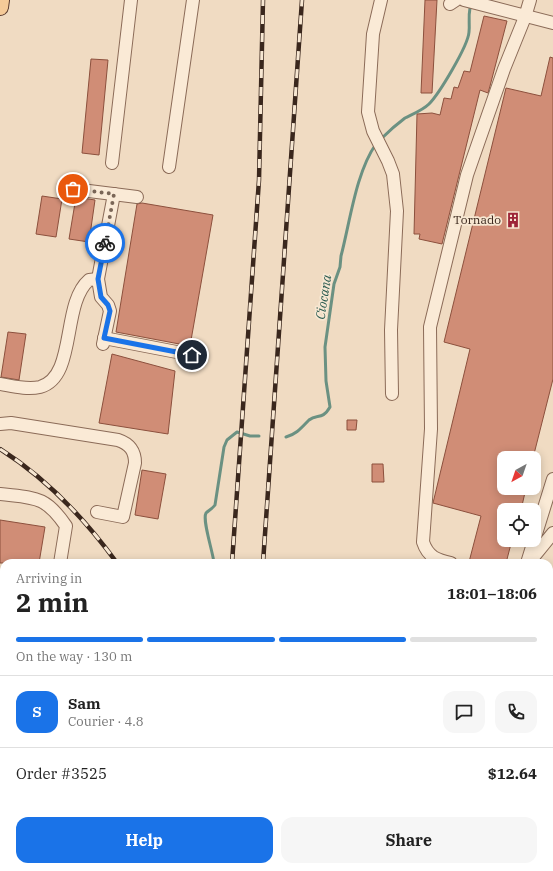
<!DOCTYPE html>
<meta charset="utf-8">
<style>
:root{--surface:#fff;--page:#f6f6f6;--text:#222;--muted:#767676;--line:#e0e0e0;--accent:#1a73e8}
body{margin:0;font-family:"IBM Plex Serif",serif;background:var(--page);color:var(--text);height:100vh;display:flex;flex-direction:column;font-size:15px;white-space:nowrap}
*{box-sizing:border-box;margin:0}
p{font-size:13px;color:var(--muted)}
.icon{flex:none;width:22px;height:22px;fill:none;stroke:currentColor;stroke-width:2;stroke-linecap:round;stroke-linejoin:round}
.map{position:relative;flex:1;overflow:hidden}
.side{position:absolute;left:0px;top:559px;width:553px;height:312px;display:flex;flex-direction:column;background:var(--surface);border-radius:12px 12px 0 0;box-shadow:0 2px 10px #0003}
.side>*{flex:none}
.needle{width:26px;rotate:220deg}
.tools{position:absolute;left:497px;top:451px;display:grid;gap:8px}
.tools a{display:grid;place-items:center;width:44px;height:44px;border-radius:8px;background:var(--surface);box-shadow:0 2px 10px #0003;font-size:20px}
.pin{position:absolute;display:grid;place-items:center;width:34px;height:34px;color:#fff;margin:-17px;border:2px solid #fff;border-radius:50%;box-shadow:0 1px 4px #0007}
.courier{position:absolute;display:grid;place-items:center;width:40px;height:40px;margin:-20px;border:3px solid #1a73e8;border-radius:50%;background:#fff;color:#222;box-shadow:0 1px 5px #0007}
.headline em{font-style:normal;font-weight:700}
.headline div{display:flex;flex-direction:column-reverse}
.headline{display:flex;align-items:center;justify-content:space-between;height:68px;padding:0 16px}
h1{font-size:26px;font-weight:700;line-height:30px}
.bar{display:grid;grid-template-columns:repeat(4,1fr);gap:6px 4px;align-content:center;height:48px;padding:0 16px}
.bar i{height:5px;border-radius:3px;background:var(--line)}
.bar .on{background:var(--accent)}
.bar p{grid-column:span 4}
.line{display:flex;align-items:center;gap:10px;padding:0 16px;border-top:1px solid var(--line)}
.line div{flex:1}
.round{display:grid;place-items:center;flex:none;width:42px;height:42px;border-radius:12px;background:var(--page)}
.action{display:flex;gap:8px;margin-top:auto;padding:8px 16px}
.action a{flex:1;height:46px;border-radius:12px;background:var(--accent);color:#fff;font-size:16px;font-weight:700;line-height:46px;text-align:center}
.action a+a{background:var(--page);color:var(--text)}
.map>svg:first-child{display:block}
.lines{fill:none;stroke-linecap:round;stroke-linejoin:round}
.stream{stroke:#6b9182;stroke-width:3}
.building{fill:#d08d76;stroke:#8c503d}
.minor-casing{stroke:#8b6b58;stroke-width:14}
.major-casing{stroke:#593a2d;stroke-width:18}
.minor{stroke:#faead6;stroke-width:12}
.major{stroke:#f5ca98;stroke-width:16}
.rail-casing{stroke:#3a271d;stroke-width:4.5}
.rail{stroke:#f7e7d2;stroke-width:3;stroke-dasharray:9;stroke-linecap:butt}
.done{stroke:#7a6657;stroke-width:4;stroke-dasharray:0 7.2}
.route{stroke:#1a73e8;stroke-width:5}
.labels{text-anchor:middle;stroke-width:3.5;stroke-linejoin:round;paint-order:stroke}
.poi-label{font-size:12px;fill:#3a271d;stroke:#f7e7d2;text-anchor:end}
.water-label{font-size:13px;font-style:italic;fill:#2b5b50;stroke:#f7e7d2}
</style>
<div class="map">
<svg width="553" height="871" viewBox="0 0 553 871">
<rect width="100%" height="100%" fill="#f0dbc2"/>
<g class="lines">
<g class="stream">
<path d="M382 138C389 131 397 124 405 118 413 114 423 110 429 104 439 94 468 46 469 32 470 24 468 18 470 8"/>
<path d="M286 437C297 434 302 427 309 420 317 413 322 421 330 407L326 381 325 347 334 284 340 267 341 256C350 222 356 172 376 144"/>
<path d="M214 563C213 552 202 520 206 513 208 511 213 508 215 505L224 447 227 440 237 432 250 436H259"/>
<path d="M153 871 156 867"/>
</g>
</g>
<g class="building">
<path d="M425 0H437L432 93H421Z"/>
<path d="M484 16 507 21 490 86 488 93 480 90 442 244 419 239 420 234H414L417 114 432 113 440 115 444 98 451 99 454 87 458 88 464 71 470 72Z"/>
<path d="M550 57 553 58V379L533 458H504V488H526L521 510H504V540H512L506 563H475L469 562 481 516 433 503 470 349 444 342 506 88 541 96Z"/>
<path d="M91 59 108 60 99 155 82 153Z"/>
<path d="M42 196 62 199 56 237 36 234Z"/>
<path d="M76 197 95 200 89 242 69 239Z"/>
<path d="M142 203 213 215 190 346 116 332 137 204Z"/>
<path d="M8 332 26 334 19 380 1 377Z"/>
<path d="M112 354 175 371 168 434 99 423Z"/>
<path d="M347 420H357L356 430H347Z"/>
<path d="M372 464H383L384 482H372Z"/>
<path d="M142 470 166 474 158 519 135 515Z"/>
<path d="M0 520 45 527 39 563H0Z"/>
</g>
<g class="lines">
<defs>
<g id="minor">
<path d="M381 0 373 34 368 112 373 131 388 161 393 174 397 211 391 330 392 394"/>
<path d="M464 0 553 23"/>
<path d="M450 4 456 0"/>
<path d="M112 163 131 0"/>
<path d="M169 167 193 0"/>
<path d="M73 189 137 197"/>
<path d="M104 338 192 355"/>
<path d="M103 344 110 311 108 305 101 297 98 279 114 194"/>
<path d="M0 384C12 386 27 390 40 387 77 377 61 304 89 280L98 279"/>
<path d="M0 424 11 423 118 440C130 444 135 451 135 463L123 517 97 512"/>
<path d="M0 494C34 498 45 495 66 526L60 563"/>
<path d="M531 560 553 533"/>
<path d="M451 563C437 560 428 557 423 542L431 429 430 327 467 175 504 69 525 17 530 0"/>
<path d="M527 563 553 479"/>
<path d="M549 594 553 588"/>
<path d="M549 634 553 626"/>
<path d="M0 686H4"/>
<path d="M0 699 4 700"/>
<path d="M0 715 4 716"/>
<path d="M549 840 553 833"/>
<path d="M541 871V867"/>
</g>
<g id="major">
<path d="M0 7 1 0"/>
<path d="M549 691 553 682"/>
<path d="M464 871 466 867"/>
</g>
</defs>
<use href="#minor" class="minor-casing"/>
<use href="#major" class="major-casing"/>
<use href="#minor" class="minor"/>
<use href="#major" class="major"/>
<defs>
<g id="rail">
<path d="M0 449C46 478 85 519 117 563"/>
<path d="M232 563 259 180 263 0"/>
<path d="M263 563 302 0"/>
<path d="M266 867V871"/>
<path d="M208 871V867"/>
<path d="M229 871V867"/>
<path d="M394 871 397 867"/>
</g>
</defs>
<use href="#rail" class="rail-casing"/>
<use href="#rail" class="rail"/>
</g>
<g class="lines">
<path class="done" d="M73 189 114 194 105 243"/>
<path class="route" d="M105 243 98 279 101 297 108 305 110 311 104 338 192 355"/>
</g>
<defs>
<symbol id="building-bare" viewBox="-9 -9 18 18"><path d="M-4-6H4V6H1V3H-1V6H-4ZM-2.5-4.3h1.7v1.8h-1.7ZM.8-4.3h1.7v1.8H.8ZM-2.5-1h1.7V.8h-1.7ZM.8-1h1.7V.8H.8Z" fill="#9d2538" stroke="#f7e7d2" stroke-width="2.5" paint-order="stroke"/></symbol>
</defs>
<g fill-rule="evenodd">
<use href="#building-bare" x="502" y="209" width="22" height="22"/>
</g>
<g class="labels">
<g class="poi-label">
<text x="501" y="224">Tornado</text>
</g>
<g class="water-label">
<text transform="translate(323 297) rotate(-81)" y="5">Ciocana</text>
</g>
</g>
</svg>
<div class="tools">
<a><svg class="needle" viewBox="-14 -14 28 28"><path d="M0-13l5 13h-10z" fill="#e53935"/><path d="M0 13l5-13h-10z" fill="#767676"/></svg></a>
<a><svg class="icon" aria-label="locate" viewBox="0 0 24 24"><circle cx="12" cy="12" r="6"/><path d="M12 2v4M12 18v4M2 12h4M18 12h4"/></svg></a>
</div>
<div class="pin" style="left:73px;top:189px;background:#ea580c"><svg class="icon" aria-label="bag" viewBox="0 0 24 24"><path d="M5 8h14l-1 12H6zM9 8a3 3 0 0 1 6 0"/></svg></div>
<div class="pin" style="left:192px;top:355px;background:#1f2937"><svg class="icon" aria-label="home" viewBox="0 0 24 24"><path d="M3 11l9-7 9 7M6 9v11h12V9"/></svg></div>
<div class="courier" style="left:105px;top:243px"><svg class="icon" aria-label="bike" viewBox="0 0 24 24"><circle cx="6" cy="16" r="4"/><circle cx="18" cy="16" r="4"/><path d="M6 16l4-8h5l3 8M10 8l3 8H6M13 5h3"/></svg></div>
<section class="side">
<div class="headline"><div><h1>2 min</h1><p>Arriving in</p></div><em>18:01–18:06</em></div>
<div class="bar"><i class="on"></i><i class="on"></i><i class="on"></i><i></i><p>On the way · 130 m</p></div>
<div class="line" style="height:72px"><b class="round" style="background:var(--accent);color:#fff">S</b><div><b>Sam</b><p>Courier · 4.8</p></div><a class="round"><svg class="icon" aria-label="chat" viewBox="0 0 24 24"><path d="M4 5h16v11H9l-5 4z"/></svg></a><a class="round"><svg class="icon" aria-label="phone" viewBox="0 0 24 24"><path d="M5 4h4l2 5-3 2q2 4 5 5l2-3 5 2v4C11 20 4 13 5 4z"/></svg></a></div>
<div class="line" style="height:52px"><div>Order #3525</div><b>$12.64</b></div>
<div class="action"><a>Help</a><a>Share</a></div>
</section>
</div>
